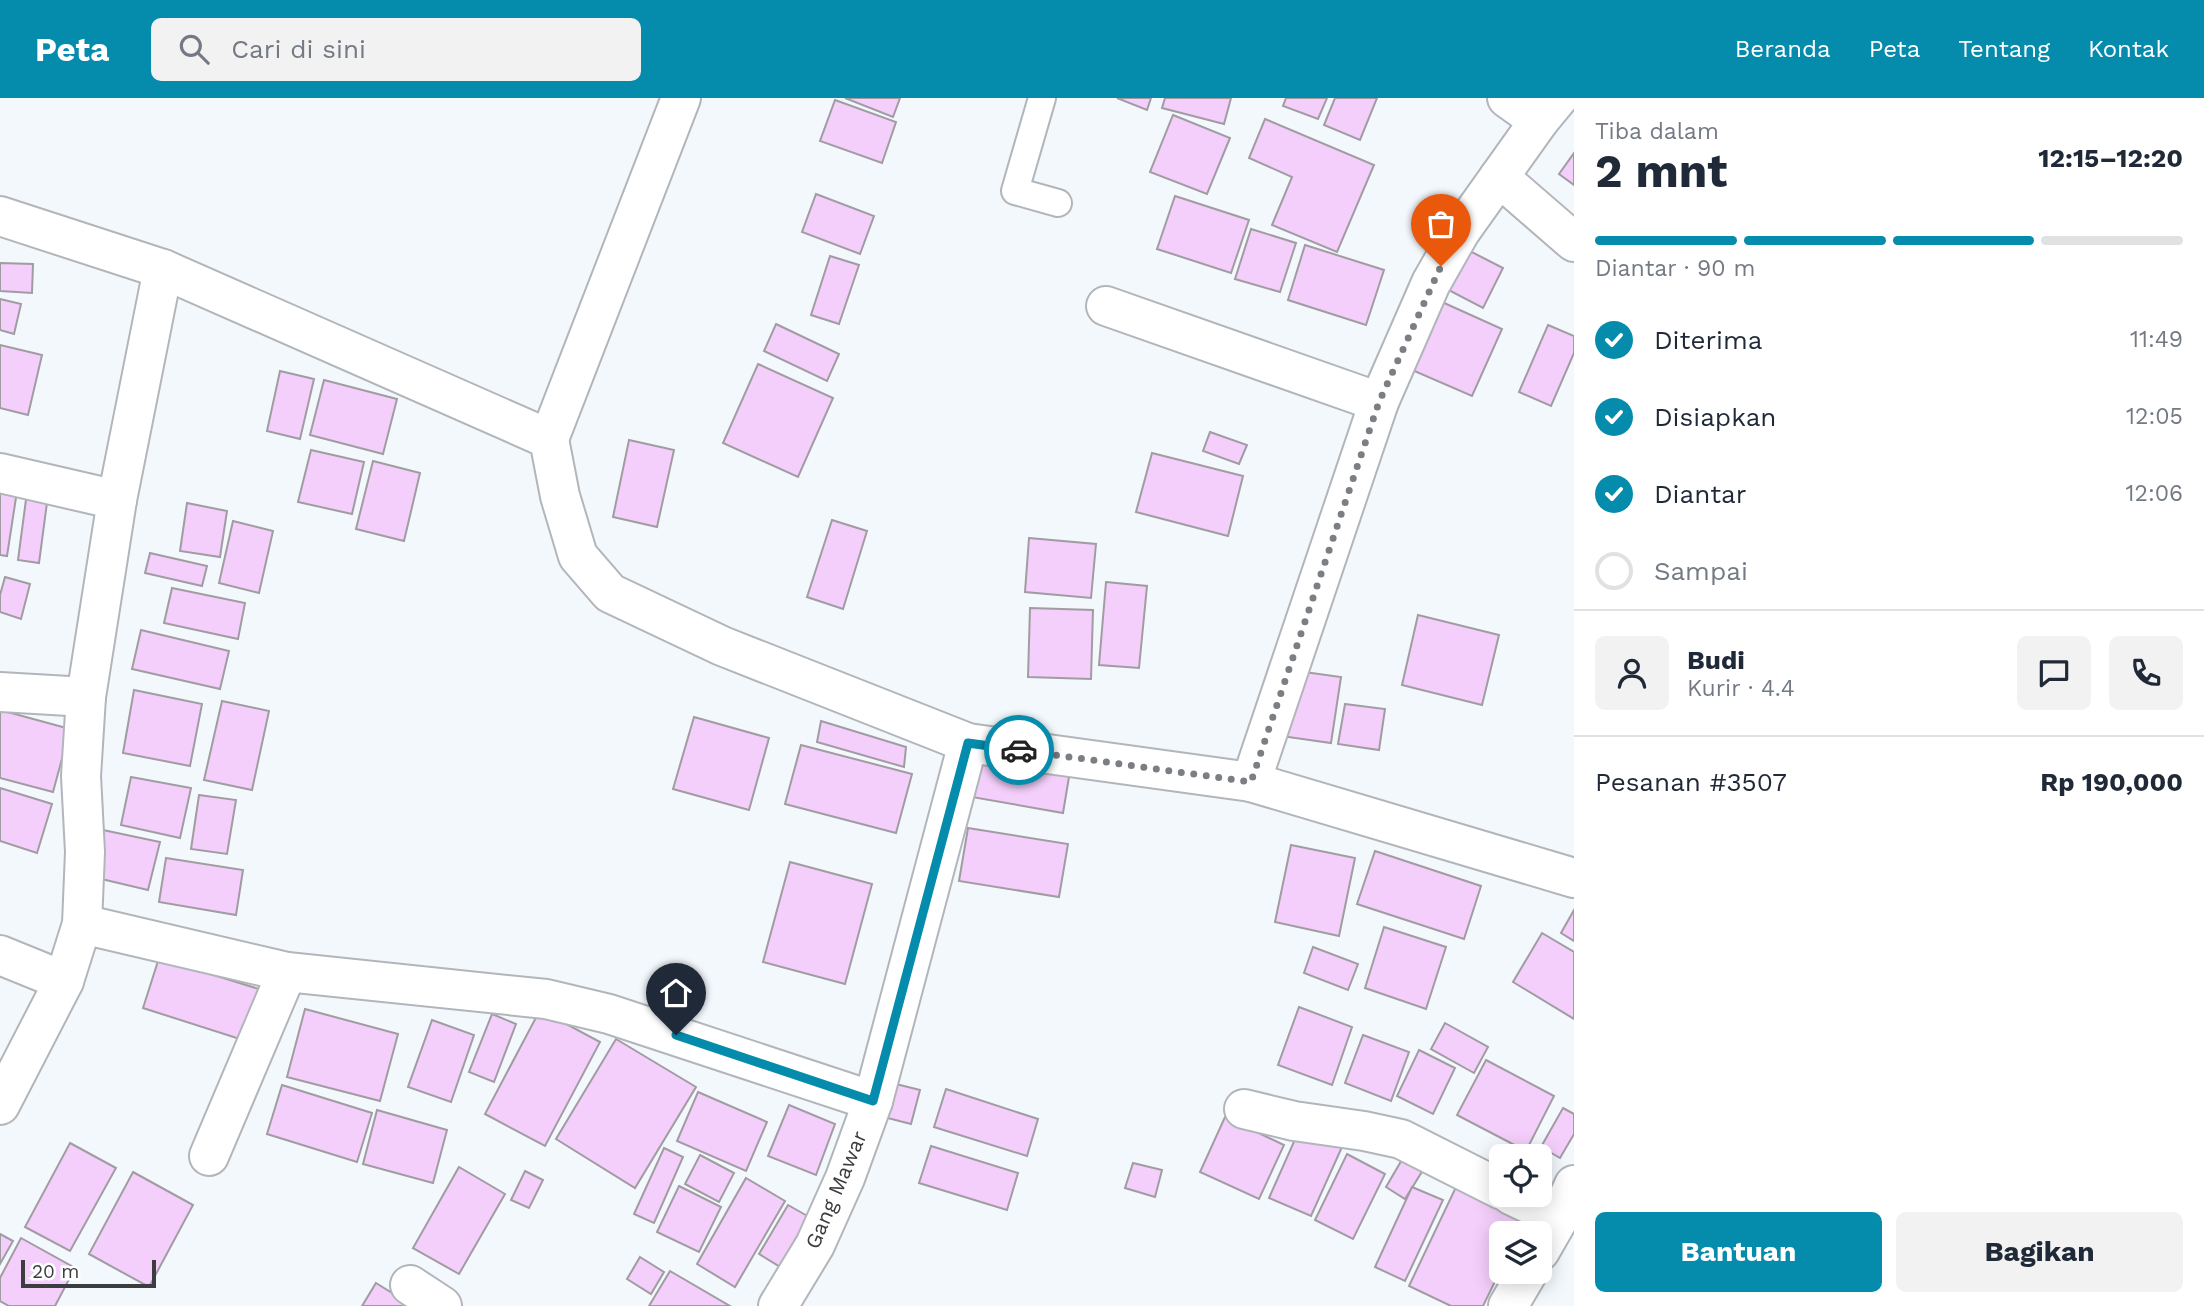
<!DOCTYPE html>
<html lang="id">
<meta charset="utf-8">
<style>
:root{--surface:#fff;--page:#f2f2f3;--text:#1f2937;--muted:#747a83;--line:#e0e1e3;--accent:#058bab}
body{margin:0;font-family:"Work Sans",sans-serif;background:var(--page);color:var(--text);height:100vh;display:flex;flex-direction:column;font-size:26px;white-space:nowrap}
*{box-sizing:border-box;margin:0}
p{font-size:23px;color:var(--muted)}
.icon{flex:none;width:38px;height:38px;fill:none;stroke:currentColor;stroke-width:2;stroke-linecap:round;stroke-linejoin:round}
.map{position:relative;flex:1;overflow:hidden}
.details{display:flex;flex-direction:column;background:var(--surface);width:630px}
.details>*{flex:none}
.buttons{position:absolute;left:1489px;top:1046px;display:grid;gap:14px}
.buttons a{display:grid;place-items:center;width:63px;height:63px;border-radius:10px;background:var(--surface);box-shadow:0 4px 18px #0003;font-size:35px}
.scale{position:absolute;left:21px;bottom:18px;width:135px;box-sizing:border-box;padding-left:7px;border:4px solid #3b3d3f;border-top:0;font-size:19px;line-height:24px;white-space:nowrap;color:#3b3d3f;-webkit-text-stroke:5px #fff;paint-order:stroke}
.pin{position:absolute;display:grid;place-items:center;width:60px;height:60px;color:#fff;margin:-72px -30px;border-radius:50% 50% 50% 0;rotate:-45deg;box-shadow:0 0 7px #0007}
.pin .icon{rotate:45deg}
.courier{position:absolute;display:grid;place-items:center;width:70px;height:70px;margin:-35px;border:5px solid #058bab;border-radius:50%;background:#fff;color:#222;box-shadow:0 2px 9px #0007}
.headline em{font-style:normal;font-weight:700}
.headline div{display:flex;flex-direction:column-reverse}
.headline{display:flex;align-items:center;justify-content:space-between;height:119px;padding:0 21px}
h1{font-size:46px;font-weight:700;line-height:52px}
.bar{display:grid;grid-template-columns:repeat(4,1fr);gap:10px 7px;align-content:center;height:84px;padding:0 21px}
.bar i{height:9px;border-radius:5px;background:var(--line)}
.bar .on{background:var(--accent)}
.bar p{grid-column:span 4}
.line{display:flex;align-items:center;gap:18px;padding:0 21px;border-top:2px solid var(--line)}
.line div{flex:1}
.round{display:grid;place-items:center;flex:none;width:74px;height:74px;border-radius:10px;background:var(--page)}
ol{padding:0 21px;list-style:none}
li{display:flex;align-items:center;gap:21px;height:77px}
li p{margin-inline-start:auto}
li .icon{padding:7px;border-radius:50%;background:var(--accent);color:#fff;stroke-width:4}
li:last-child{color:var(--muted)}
li i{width:38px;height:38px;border:4px solid var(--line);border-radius:50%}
.action{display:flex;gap:14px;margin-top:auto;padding:14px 21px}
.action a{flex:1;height:80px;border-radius:10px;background:var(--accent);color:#fff;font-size:28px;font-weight:700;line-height:80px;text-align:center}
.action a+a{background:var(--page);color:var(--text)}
header{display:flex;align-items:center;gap:42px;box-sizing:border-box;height:98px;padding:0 35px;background:var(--accent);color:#fff}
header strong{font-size:33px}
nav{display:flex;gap:38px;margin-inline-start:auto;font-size:24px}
.search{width:490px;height:63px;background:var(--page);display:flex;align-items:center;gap:18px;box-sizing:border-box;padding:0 24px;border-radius:10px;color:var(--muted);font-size:26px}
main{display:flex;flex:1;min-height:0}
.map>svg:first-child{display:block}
.building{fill:#f4cffb;stroke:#a19ca2;stroke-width:2}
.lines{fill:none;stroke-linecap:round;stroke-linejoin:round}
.lane-casing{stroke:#b2b6bb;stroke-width:30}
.street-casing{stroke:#b2b6bb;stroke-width:42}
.lane{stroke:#fff;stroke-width:26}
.street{stroke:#fff;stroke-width:38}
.done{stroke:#7b7e82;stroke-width:7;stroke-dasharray:0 12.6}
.route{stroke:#058bab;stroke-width:9}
.labels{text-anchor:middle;stroke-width:6;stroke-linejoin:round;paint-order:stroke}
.street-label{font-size:21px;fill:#3b3d3f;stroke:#fff}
</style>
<header>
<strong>Peta</strong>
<div class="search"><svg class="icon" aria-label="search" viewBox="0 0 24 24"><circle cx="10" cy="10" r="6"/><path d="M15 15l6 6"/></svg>Cari di sini</div>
<nav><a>Beranda</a><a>Peta</a><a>Tentang</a><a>Kontak</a></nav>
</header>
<main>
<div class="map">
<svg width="1574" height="1208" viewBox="0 0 1574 1208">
<rect width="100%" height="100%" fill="#f3f8fd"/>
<g class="building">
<path d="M845 0H900L893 19Z"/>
<path d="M1117 0H1151L1147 12Z"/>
<path d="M1165 0H1231L1224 26 1162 10Z"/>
<path d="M1286 0H1327L1318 21 1283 8Z"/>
<path d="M1335 0H1377L1360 42 1324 27Z"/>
<path d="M835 2 896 24 882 65 820 43Z"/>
<path d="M1173 17 1230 40 1207 96 1150 74Z"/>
<path d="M1265 21 1374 67 1337 154 1272 127 1292 79 1249 60Z"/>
<path d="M1574 55V87L1559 76Z"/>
<path d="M816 96 874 118 860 156 802 134Z"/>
<path d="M1175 98 1249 122 1231 175 1157 151Z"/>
<path d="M1251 131 1296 145 1280 194 1235 181Z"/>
<path d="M1305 147 1384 172 1366 227 1288 202Z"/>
<path d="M1460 148 1503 170 1483 210 1439 187Z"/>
<path d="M830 158 859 167 839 226 811 217Z"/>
<path d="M0 165 33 166 32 195 0 193Z"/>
<path d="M0 201 21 206 14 236 0 232Z"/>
<path d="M1442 204 1502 231 1472 298 1412 272Z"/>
<path d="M776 226 839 256 827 283 764 253Z"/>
<path d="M1548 227 1574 238V255L1551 308 1519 294Z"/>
<path d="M0 247 42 257 28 317 0 310Z"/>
<path d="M758 266 833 300 798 379 723 345Z"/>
<path d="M280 273 314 281 300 341 267 333Z"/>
<path d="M324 282 397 301 383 356 310 337Z"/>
<path d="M1210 334 1247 347 1239 366 1203 353Z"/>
<path d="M629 342 674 352 657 429 613 419Z"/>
<path d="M311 352 364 364 352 416 298 404Z"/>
<path d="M1152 355 1243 378 1228 438 1136 414Z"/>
<path d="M373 363 420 375 404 443 356 431Z"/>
<path d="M0 390 17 393 7 458 0 457Z"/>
<path d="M27 394 48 397 39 465 18 462Z"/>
<path d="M187 405 227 413 220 459 180 453Z"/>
<path d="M832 422 867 433 843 511 807 499Z"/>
<path d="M233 423 273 433 259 495 219 485Z"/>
<path d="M1029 440 1096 446 1091 500 1025 494Z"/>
<path d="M150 455 207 468 202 488 145 475Z"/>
<path d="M5 479 30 486 21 521 0 514V497Z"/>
<path d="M1106 484 1147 488 1139 570 1099 567Z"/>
<path d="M172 490 245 505 238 541 164 525Z"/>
<path d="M1030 510 1093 512 1091 581 1028 579Z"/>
<path d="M1418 517 1499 537 1482 607 1402 587Z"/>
<path d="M141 532 229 553 220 591 132 571Z"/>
<path d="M1290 572 1341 579 1331 645 1281 638Z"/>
<path d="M134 592 202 606 190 668 123 655Z"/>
<path d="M222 603 269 613 252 692 204 682Z"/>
<path d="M1345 606 1385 611 1379 652 1338 646Z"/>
<path d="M0 612 70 631 53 694 0 680Z"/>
<path d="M694 619 769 640 749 712 673 691Z"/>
<path d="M821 623 906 649 904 669 817 644Z"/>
<path d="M801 647 912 676 896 735 785 706Z"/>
<path d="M979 657 1070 673 1063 715 972 699Z"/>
<path d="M131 679 191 690 180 740 121 727Z"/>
<path d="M0 690 52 706 37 755 0 743Z"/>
<path d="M199 697 236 702 227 756 191 751Z"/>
<path d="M968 730 1068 746 1059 799 959 783Z"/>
<path d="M103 732 160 744 148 792 93 779Z"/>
<path d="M1291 747 1355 760 1339 838 1275 824Z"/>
<path d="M1375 753 1481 788 1464 841 1357 806Z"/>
<path d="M166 760 243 772 236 817 159 804Z"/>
<path d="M790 764 872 786 845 886 763 864Z"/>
<path d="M1574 812V843L1561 835Z"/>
<path d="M1384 829 1446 849 1426 911 1365 890Z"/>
<path d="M1542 835 1574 854V921L1513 884Z"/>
<path d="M1313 849 1358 866 1348 892 1304 875Z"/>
<path d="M159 860 262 892 246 943 143 910Z"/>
<path d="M1299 909 1352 929 1332 987 1278 967Z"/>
<path d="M305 911 398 936 380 1003 287 979Z"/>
<path d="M540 912 600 944 545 1048 485 1016Z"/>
<path d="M492 916 516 926 494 984 469 974Z"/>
<path d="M432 922 474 937 451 1004 408 989Z"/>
<path d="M1445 925 1488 949 1474 975 1431 951Z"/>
<path d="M1363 937 1409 954 1391 1003 1345 985Z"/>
<path d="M616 941 696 989 635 1090 556 1041Z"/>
<path d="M1419 952 1455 970 1433 1016 1397 998Z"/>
<path d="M1486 962 1554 998 1526 1053 1457 1017Z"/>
<path d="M888 984 920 992 911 1026 880 1018Z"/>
<path d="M282 987 372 1015 357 1064 267 1036Z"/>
<path d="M946 991 1038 1021 1027 1058 934 1029Z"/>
<path d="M698 994 767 1024 746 1073 677 1043Z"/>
<path d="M789 1007 835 1026 816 1077 768 1058Z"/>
<path d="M1563 1010 1574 1016V1036L1560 1060 1541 1049Z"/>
<path d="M377 1012 447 1032 433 1085 363 1066Z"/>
<path d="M1225 1019 1284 1047 1259 1101 1200 1074Z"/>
<path d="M1300 1030 1342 1049 1311 1118 1269 1100Z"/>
<path d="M70 1045 116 1070 70 1153 25 1129Z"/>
<path d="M931 1048 1018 1075 1007 1112 919 1085Z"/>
<path d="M664 1050 683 1059 654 1125 634 1116Z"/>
<path d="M1347 1056 1385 1076 1353 1141 1315 1122Z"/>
<path d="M700 1057 734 1075 719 1104 685 1086Z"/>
<path d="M1403 1060 1423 1072 1405 1101 1386 1089Z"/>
<path d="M1133 1065 1162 1072 1155 1099 1125 1090Z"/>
<path d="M459 1069 505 1096 459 1176 413 1150Z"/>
<path d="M525 1073 543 1082 529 1110 511 1102Z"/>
<path d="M133 1074 193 1107 149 1189 89 1156Z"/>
<path d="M746 1080 785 1103 735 1189 697 1166Z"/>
<path d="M679 1088 721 1109 699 1154 657 1134Z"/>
<path d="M1412 1089 1443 1102 1405 1183 1375 1169Z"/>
<path d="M1456 1089 1524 1121 1517 1136H1502V1169L1483 1208H1451L1409 1188Z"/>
<path d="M788 1107 811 1120 782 1170 759 1156Z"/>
<path d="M0 1136 13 1143 0 1166Z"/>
<path d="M21 1140 75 1170 55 1208H9L0 1203V1180Z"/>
<path d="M640 1159 664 1174 651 1196 627 1181Z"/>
<path d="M670 1173 730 1208H649Z"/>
<path d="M376 1185 413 1208H362Z"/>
</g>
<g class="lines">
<defs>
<path id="lane" d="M1042 0 1015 93 1058 105"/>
<g id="street">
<path d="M1507 0 1539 23"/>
<path d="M1499 79 1574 144"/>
<path d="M0 118 163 171 549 341 560 398 578 458 610 495 722 548 968 645 1251 684 1574 780"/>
<path d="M1106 208 1379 304"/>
<path d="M549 341 681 0"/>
<path d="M0 375 117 402"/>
<path d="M0 594 86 599"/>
<path d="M1251 684 1379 304 1431 185 1460 134 1539 23 1558 0"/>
<path d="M82 826 287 874 546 901 609 916 873 1003"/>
<path d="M0 857 64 883"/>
<path d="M0 1007 64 883 82 826 85 754 81 678 86 599 117 402 163 171"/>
<path d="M1244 1011 1294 1023 1364 1033 1401 1041 1502 1092"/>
<path d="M209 1058 287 874"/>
<path d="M1511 1097 1559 1120"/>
<path d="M1540 1153 1559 1120 1574 1087"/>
<path d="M410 1187 442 1208"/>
<path d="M778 1208 815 1147 845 1080 873 1003 968 645"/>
<path d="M1508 1208 1528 1174"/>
</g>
</defs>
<use href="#lane" class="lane-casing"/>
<use href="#street" class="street-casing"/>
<use href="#lane" class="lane"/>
<use href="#street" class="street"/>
</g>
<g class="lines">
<path class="done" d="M1019 652 1251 684 1379 304 1441 168"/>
<path class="route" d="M676 937 873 1003 968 645 1019 652"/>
</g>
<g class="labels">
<g class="street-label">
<text transform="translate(836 1092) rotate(-67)" y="7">Gang Mawar</text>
</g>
</g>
</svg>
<div class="buttons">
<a><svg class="icon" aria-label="locate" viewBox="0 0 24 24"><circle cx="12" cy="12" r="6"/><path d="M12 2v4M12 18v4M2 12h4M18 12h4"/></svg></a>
<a><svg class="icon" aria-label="layers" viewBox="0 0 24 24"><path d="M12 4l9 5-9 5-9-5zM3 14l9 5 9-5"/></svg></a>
</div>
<div class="scale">20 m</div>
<div class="pin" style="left:1441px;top:168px;background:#ea580c"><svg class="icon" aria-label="bag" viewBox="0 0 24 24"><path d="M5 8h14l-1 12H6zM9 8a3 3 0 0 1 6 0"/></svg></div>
<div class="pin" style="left:676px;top:937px;background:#1f2937"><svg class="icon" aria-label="home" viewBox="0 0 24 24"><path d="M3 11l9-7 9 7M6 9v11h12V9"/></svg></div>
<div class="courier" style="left:1019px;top:652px"><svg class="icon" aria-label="car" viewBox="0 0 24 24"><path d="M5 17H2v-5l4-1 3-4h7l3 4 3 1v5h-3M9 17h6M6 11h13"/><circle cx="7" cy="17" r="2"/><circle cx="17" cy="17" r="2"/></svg></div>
</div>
<section class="details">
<div class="headline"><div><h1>2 mnt</h1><p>Tiba dalam</p></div><em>12:15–12:20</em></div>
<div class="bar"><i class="on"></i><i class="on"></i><i class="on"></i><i></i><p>Diantar · 90 m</p></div>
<ol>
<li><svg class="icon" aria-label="check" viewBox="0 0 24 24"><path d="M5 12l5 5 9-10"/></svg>Diterima<p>11:49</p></li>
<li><svg class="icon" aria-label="check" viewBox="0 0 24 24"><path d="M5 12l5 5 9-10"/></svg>Disiapkan<p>12:05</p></li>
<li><svg class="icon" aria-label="check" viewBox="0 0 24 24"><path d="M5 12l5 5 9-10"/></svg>Diantar<p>12:06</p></li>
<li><i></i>Sampai</li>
</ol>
<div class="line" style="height:126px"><a class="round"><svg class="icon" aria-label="person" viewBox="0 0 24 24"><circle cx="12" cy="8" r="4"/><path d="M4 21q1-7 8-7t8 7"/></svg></a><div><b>Budi</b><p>Kurir · 4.4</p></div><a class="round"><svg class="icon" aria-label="chat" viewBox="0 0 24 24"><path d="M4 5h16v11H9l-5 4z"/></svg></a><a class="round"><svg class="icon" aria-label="phone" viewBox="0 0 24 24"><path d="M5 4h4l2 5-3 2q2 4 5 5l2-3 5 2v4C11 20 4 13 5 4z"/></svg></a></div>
<div class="line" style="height:91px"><div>Pesanan #3507</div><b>Rp 190,000</b></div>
<div class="action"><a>Bantuan</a><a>Bagikan</a></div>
</section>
</main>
